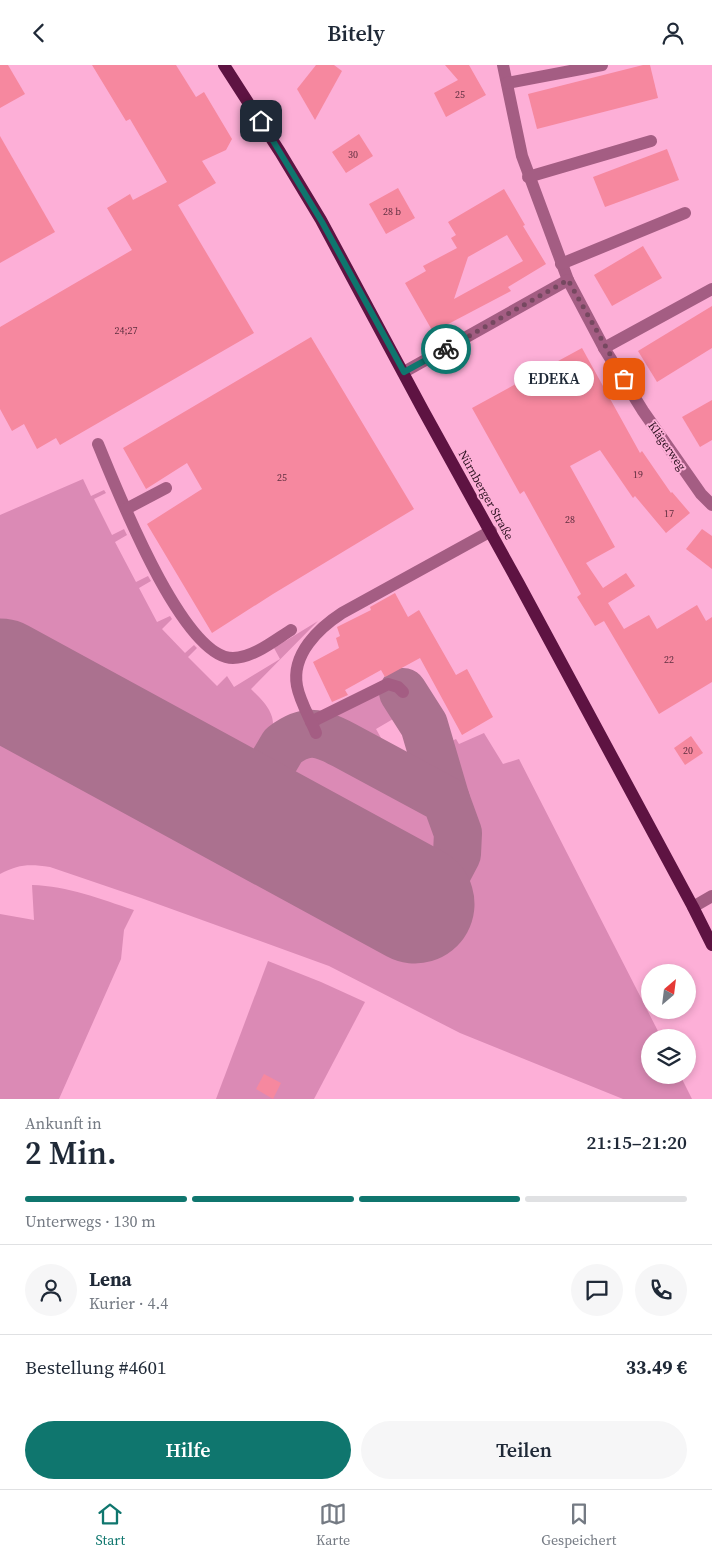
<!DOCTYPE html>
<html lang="de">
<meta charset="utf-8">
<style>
:root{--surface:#fff;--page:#f6f6f7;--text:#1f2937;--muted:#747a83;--line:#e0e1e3;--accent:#0f766e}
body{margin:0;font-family:"Source Serif 4",serif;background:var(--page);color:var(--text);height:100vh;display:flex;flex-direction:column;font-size:19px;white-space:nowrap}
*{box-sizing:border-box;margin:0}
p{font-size:16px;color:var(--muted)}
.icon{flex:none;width:28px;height:28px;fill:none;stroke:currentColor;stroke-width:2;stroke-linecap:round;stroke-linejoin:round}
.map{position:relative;height:1034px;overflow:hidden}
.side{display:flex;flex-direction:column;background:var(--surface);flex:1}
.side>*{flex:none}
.needle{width:32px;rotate:28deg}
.tools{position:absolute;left:641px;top:899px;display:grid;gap:10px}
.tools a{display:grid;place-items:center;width:55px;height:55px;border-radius:50%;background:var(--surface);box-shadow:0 2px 8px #0003;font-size:25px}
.pin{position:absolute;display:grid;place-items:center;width:42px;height:42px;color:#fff;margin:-21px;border-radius:10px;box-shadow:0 2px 8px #0006}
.courier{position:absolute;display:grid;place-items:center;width:50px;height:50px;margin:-25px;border:4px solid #0f766e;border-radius:50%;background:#fff;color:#222;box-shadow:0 1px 6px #0007}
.bubble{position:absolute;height:35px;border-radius:18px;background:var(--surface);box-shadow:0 2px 8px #0003;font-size:16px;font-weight:600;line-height:35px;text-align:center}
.summary em{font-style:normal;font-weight:600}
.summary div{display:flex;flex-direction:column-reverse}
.summary{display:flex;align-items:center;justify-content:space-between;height:85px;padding:0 25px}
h1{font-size:32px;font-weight:600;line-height:38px}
.bar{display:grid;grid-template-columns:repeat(4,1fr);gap:8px 5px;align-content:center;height:60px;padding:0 25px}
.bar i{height:6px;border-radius:4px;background:var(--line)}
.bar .selected{background:var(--accent)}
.bar p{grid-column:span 4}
.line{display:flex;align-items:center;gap:12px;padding:0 25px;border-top:1px solid var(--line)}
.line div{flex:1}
.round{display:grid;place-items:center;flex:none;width:52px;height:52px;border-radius:26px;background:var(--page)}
.action{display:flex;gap:10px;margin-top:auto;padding:10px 25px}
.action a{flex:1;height:58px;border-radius:30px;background:var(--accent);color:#fff;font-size:20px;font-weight:600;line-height:58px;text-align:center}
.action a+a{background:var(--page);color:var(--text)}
header{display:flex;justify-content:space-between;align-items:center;height:65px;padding:0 25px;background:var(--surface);font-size:22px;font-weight:600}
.tab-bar{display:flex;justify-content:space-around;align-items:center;height:70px;border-top:1px solid var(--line);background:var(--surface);font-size:14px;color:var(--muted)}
.tab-bar a{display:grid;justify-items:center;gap:2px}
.tab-bar .selected{color:var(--accent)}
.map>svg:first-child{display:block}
.green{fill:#db8ab5}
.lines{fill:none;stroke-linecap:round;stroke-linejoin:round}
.taxiway{stroke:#ab718f;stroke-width:48}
.runway{stroke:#ab718f;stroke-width:119}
.building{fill:#f6889f;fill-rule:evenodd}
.minor{stroke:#a45d83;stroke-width:12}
.major{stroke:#5e1342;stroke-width:12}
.done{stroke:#764860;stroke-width:5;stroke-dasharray:0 9}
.route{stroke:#0f766e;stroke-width:6}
.labels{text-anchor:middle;stroke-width:4;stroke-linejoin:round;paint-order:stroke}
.number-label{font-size:10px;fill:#5f2f40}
.street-label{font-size:12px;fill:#2d1120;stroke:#fdafd7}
</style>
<header><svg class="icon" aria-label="back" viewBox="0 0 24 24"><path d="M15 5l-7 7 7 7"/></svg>Bitely<svg class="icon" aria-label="person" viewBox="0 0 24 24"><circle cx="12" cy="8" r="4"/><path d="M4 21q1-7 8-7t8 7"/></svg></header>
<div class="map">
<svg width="712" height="1034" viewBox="0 0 712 1034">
<rect width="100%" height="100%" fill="#fdafd7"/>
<g class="green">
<path d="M83 414 91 431 104 425 106 428 94 434 112 470 124 464 127 470 115 477 136 517 148 511 151 516 139 523 157 557 170 551 172 554 162 564 185 588 194 580 197 583 188 592 217 621 227 611 234 622 280 594 274 583 318 556 251 624C259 632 269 641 272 652 277 669 263 706 249 717 239 723 228 719 219 716L0 596V450Z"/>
<path d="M388 622 405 647 376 664 395 698 424 683 436 721 323 658Z"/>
<path d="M0 629 425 862C435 845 462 800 465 783 467 767 443 702 437 683L456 674 459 679 484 668 503 699 519 694 661 972H650V1010H680L692 1034H623L460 968 329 901 141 833 50 802C29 799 19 799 0 809Z"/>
<path d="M315 679C337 681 432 729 443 747 456 768 451 788 441 808 437 815 433 822 425 824 415 825 405 819 396 815L284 751C278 747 270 742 268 735 262 720 279 697 290 688 297 683 307 680 315 679Z"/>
<path d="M32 820C68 821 100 834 134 845L124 865 121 894 59 1034H0V849L34 855Z"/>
<path d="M268 896 321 917 365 937 314 1034H216Z"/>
</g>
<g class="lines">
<g class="taxiway">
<path d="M403 627 424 660 446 735"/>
<path d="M244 747 283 681C306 663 320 667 344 680L446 735 458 768 457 789 437 827 423 837 415 839"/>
</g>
<path class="runway" d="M0 613 415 839"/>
</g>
<g class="building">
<path d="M0 0H8L25 29 0 43Z"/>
<path d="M92 0H176L196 32 204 27 232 74 226 85 202 96 216 118 178 140 254 268 60 380 56 373 37 384 24 359 12 366 0 344V262L132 185 107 143 130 129 133 135 167 117 130 54 126 56Z"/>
<path d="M316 0H334L342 6 315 55 297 24Z"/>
<path d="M445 0H469L486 30 446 52 434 28 458 15Z"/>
<path d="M643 0H650L658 33 537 64 528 29Z"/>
<path d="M359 69 373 91 346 108 332 87Z"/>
<path d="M0 71 55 167 0 198Z"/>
<path d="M667 84 679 115 605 142 593 112Z"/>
<path d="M398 123 415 153 386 169 369 139Z"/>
<path d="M504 124 525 160 523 161 546 199 508 222 511 226 433 267 405 218 426 206 423 201 457 183 451 173 456 170 448 157ZM507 170 523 196 454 234 468 192Z"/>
<path d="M643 181 662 213 612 241 594 210Z"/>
<path d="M712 241V283L657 317 638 286Z"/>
<path d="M311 272 414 444 273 529 212 568 147 459 202 424 187 398 146 424 123 383Z"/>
<path d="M582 283 640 388 642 386 671 428 672 427 690 448 666 468 635 431 633 433 600 385 570 401 615 482 586 498 603 523 626 508 635 521 608 538 624 564 649 550 657 564 697 540 706 556 712 552V617L659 649 604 556 595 561 577 532 581 529 524 426 520 429 472 343Z"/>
<path d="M712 335V375L700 382 682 352Z"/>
<path d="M702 464 712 471V504L686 484Z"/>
<path d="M395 528 408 552 419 545 456 610 467 604 493 652 462 670 420 593 387 611 385 612 381 605 345 625 348 630 332 637 313 597 339 583 336 573 340 571 337 562 371 545 370 542Z"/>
<path d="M691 671 703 688 685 700 674 683Z"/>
<path d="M264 1009 281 1018 273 1034 256 1024Z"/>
</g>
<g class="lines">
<g class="minor">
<path d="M503 0 522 91 568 215 604 283 643 346 701 429 712 440"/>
<path d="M507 18 602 0"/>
<path d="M528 112 651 76"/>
<path d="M561 199 685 148"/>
<path d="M604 283 712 224"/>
<path d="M404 307 568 215"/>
<path d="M98 379C116 422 182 593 233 593 253 593 275 575 291 565"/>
<path d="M126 444 166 423"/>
<path d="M311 657 388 619 398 622 403 627"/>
<path d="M316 668C310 653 300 637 297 621 291 589 319 563 342 548L491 466"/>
<path d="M693 842 712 831"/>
</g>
<path class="major" d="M224 0 280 87 321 155 423 345 519 519 693 842 712 880"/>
</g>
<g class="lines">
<path class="done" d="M446 284 568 215 624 314"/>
<path class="route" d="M261 56 322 157 404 307 446 284"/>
</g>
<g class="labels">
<g class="number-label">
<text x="460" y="33">25</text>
<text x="353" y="93">30</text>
<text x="392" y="150">28 b</text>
<text x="126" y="269">24;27</text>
<text x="638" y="413">19</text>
<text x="282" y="416">25</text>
<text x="669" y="452">17</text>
<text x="570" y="458">28</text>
<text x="669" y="598">22</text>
<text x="688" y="689">20</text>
</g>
<g class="street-label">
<text transform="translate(667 381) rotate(55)" y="4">Klägerweg</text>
<text transform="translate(486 430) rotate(61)" y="4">Nürnberger Straße</text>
</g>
</g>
</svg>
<div class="tools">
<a><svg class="needle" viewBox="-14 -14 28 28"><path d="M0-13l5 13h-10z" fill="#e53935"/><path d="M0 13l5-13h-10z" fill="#747a83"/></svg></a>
<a><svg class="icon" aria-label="layers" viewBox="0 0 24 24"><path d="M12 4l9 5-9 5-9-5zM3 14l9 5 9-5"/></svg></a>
</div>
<div class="pin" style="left:624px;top:314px;background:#ea580c"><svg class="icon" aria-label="bag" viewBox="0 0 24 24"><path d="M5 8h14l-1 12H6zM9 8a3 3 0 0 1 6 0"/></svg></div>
<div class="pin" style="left:261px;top:56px;background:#1f2937"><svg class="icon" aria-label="home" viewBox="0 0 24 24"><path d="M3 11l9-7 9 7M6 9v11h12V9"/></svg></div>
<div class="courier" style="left:446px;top:284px"><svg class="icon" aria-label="bike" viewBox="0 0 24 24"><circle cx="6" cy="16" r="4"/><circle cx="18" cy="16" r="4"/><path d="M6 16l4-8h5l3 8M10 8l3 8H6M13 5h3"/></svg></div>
<div class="bubble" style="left:514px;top:296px;width:80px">EDEKA</div>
</div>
<section class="side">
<div class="summary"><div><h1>2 Min.</h1><p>Ankunft in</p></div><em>21:15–21:20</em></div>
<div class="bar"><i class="selected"></i><i class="selected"></i><i class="selected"></i><i></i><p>Unterwegs · 130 m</p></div>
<div class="line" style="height:90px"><a class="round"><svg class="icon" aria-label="person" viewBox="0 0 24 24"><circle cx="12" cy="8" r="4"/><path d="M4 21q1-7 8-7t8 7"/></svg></a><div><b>Lena</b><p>Kurier · 4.4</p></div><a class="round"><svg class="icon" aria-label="chat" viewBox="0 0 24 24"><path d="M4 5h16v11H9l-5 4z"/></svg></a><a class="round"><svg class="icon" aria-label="phone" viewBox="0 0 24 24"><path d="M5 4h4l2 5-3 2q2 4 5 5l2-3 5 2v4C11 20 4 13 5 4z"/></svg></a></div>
<div class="line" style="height:65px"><div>Bestellung #4601</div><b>33.49 €</b></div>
<div class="action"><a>Hilfe</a><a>Teilen</a></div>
</section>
<nav class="tab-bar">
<a class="selected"><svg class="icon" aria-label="home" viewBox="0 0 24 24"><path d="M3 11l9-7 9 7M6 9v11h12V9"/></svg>Start</a>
<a><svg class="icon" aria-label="map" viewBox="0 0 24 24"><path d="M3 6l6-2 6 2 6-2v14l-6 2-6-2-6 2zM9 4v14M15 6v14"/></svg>Karte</a>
<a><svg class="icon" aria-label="saved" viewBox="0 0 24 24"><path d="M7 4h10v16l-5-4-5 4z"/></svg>Gespeichert</a>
</nav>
